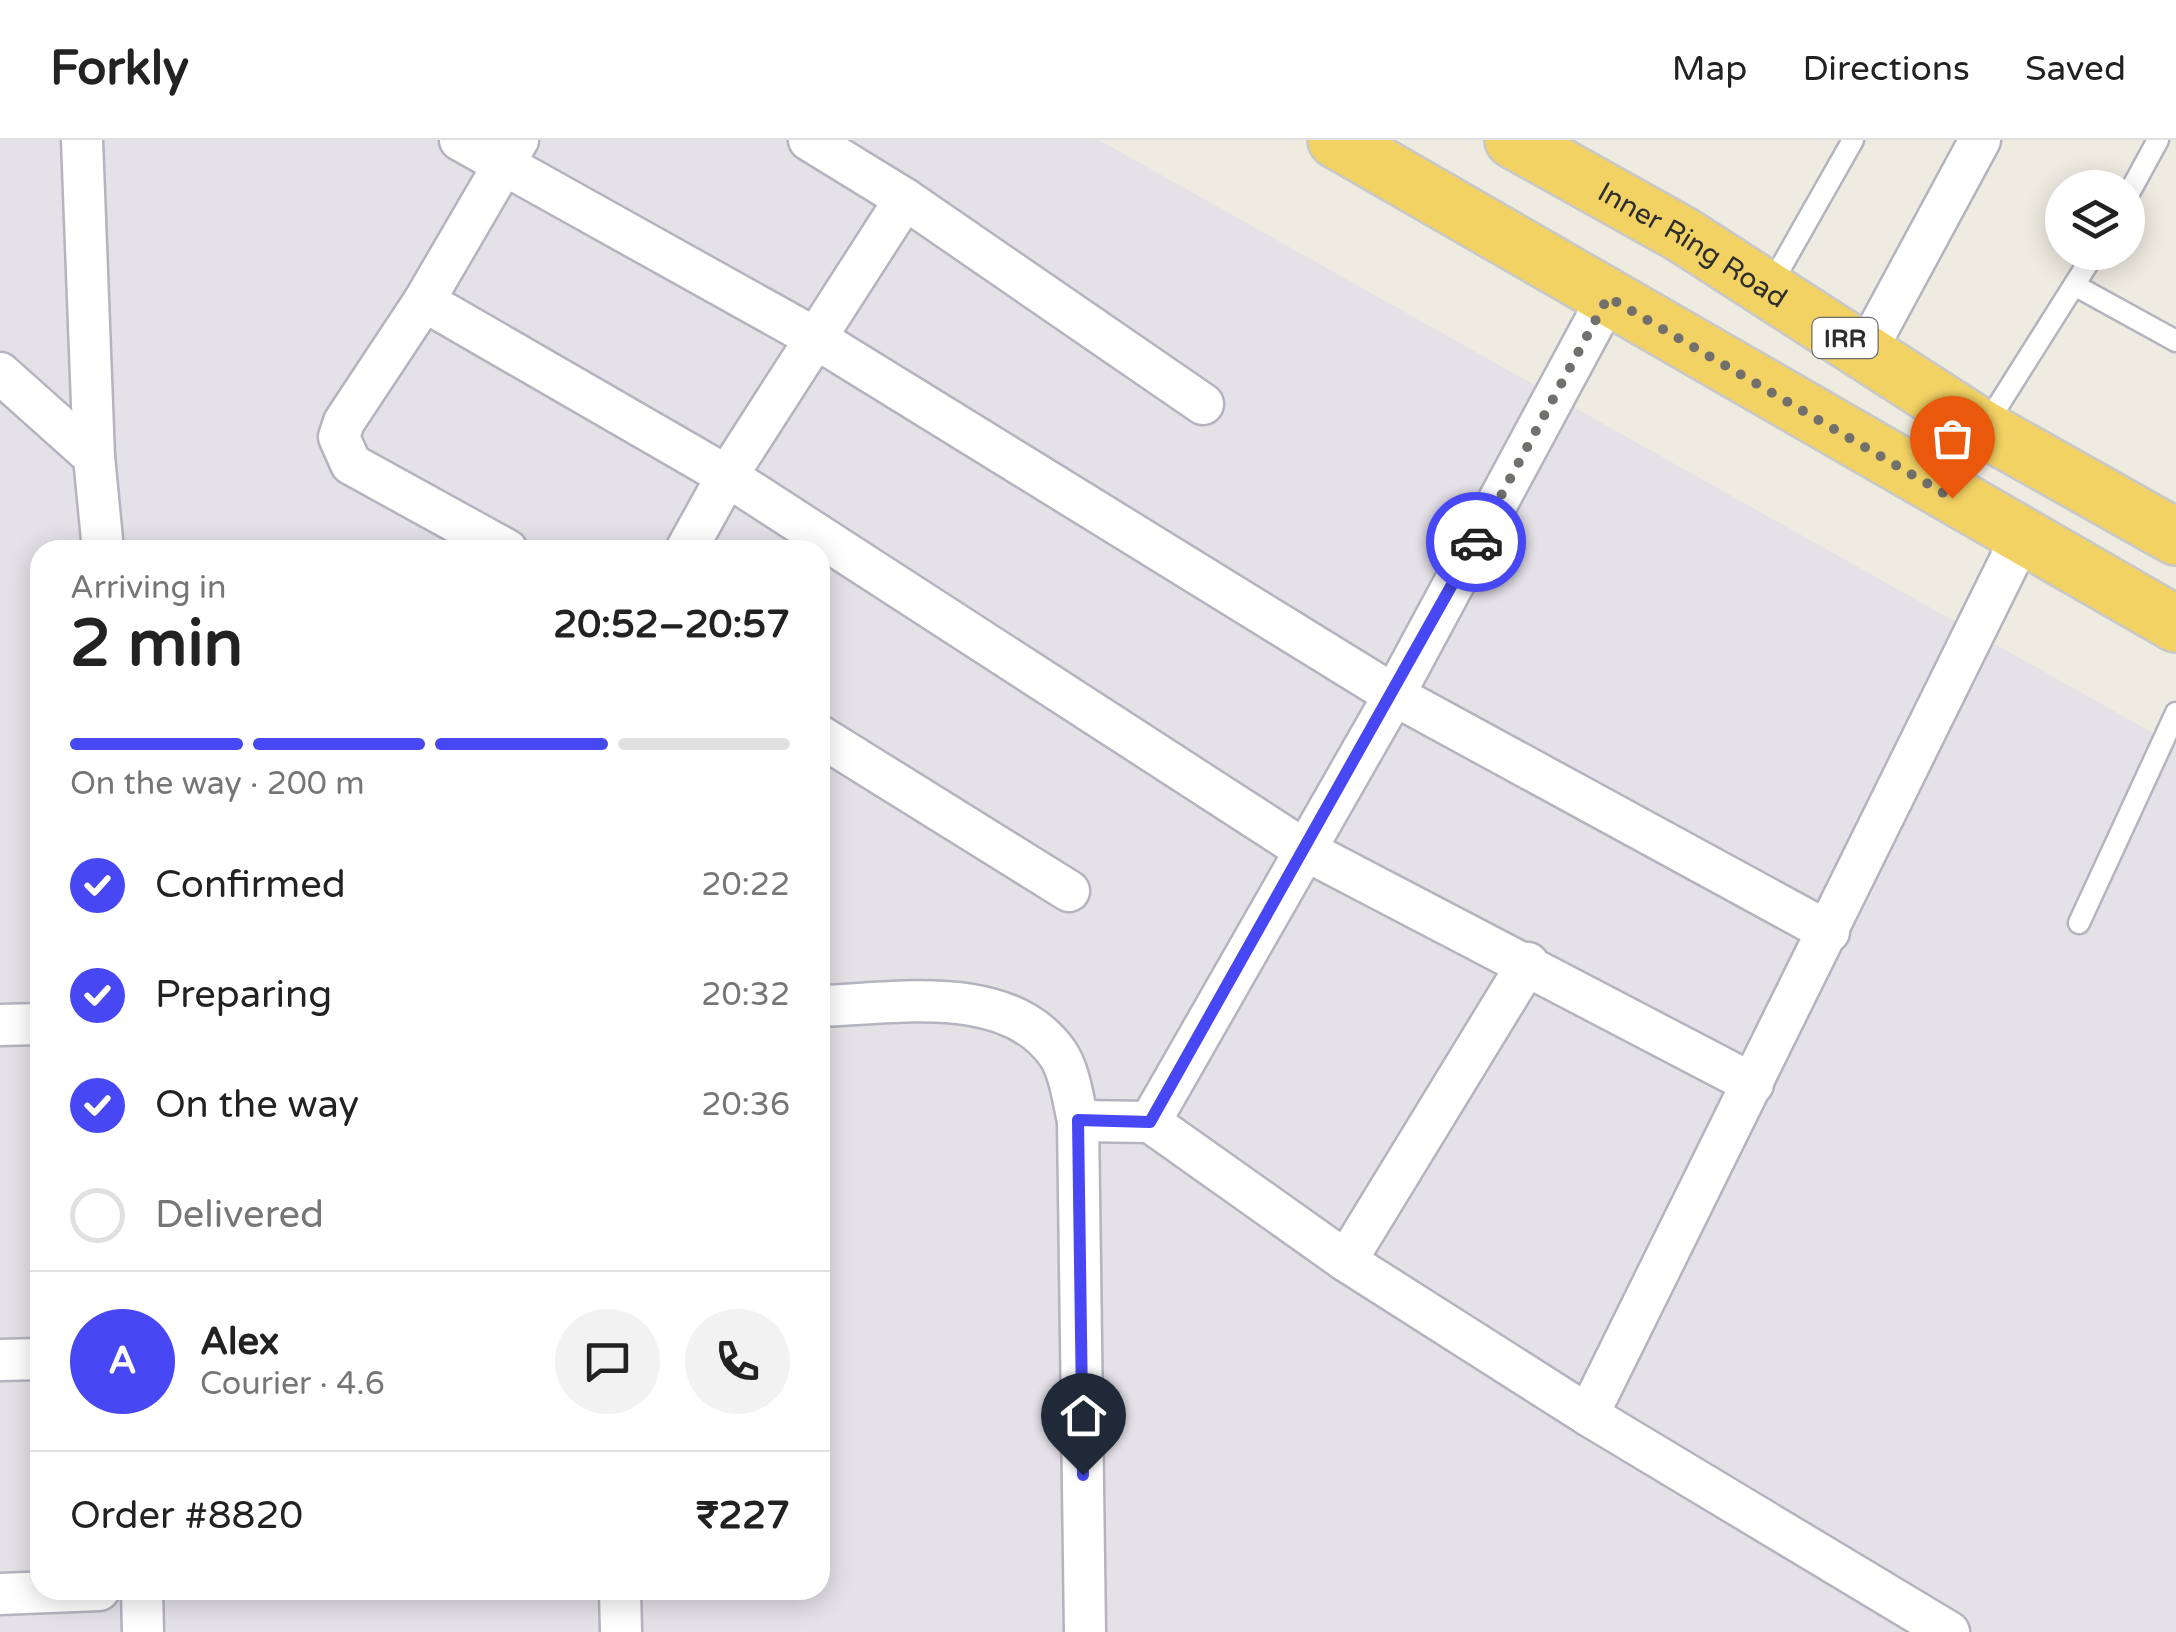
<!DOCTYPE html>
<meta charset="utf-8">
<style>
:root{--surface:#fff;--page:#f2f2f2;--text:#222;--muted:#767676;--line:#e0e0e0;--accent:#4748f4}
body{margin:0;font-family:"Varela Round",sans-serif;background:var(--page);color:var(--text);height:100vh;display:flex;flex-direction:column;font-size:38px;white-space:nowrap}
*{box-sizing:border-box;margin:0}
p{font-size:32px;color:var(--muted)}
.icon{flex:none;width:55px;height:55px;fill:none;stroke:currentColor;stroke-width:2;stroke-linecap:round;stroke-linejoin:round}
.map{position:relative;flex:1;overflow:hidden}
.details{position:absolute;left:30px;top:400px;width:800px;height:1060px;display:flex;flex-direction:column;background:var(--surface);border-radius:30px;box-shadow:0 5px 25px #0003}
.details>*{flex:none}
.buttons{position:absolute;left:2045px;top:30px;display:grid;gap:20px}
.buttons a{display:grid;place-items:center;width:100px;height:100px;border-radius:50%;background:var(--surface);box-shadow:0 5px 25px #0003;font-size:50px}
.pin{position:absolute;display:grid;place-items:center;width:85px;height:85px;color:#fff;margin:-102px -42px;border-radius:50% 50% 50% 0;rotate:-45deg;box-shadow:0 0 10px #0007}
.pin .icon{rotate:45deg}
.courier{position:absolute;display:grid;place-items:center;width:100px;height:100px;margin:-50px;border:8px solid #4748f4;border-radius:50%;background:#fff;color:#222;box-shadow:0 2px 12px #0007}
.summary em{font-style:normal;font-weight:700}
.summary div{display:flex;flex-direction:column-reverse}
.summary{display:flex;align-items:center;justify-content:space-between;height:170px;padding:0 40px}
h1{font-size:65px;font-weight:700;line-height:75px}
.bar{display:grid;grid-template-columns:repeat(4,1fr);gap:15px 10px;align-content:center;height:120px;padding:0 40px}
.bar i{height:12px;border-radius:8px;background:var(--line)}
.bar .active{background:var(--accent)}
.bar p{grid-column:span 4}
.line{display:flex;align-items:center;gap:25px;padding:0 40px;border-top:2px solid var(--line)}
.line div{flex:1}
.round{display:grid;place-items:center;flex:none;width:105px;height:105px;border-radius:52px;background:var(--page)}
ol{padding:0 40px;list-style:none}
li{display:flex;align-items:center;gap:30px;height:110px}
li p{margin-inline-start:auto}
li .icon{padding:10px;border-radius:50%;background:var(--accent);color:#fff;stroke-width:4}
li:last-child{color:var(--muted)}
li i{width:55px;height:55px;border:5px solid var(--line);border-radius:50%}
header{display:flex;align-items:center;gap:60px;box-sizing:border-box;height:140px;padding:0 50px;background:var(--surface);border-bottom:2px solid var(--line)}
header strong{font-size:48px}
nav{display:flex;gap:55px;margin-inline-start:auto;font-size:35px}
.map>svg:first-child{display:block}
.industrial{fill:#e4e1e7;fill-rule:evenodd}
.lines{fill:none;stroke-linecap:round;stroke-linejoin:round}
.service-casing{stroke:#b4b4c0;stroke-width:25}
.minor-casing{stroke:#b4b4c0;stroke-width:45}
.trunk-casing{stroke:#c8c8c8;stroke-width:60}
.service{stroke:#fff;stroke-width:20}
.minor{stroke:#fff;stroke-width:40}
.trunk{stroke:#f3d264;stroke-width:55}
.done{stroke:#71706c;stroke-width:10;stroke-dasharray:0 18}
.route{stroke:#4748f4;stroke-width:12}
.labels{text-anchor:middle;stroke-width:8;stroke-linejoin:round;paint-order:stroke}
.shield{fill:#fff;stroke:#6c6c6c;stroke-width:2.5}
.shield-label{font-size:25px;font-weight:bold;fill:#2d2d2d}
.street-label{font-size:28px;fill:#2d2d2d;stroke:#fff}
</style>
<header>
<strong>Forkly</strong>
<nav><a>Map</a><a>Directions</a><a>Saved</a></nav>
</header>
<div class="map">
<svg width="2176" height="1492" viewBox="0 0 2176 1492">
<rect width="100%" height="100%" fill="#eeebe1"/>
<path class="industrial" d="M0 0H1099L2176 606V1492H0ZM40 410H820V1450H40Z"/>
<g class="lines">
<defs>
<g id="service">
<path d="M2128 55 2158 0"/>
<path d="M2076 146 2176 201"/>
<path d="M1768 150 1853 0"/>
<path d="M1984 288 2095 112"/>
<path d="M2079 783 2176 573"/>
</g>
<g id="minor">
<path d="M82 0 94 317 103 410"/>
<path d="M460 0 817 199 1394 555 1829 792"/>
<path d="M905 59 1203 264"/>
<path d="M424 161 727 336 1303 709 1753 944"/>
<path d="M1866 211 1980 0"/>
<path d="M0 233 94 317"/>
<path d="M507 410 351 324 339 297 344 282 424 161 518 0"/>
<path d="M686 410 727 336 905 59 809 0"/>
<path d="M820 596 1069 751"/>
<path d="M820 866C896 864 1008 842 1058 914 1070 932 1073 960 1078 981L1085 1492"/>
<path d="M0 885 40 884"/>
<path d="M1078 981 1150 982 1346 1121 1588 1275 1949 1492"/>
<path d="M1150 982 1394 555 1608 157"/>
<path d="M1346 1121 1528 823"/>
<path d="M0 1220 40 1219"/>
<path d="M1588 1275 2021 398"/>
<path d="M142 1450 143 1492"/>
<path d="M620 1450 621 1492"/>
<path d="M0 1454 99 1450"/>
</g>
<g id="trunk">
<path d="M1336 0 2176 484"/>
<path id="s1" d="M1513 0 1683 95 1984 289 2176 397"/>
</g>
</defs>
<use href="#service" class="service-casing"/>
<use href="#minor" class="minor-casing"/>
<use href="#trunk" class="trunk-casing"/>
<use href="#service" class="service"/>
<use href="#minor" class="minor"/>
<use href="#trunk" class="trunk"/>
</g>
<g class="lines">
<path class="done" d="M1476 402 1608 157 1952 358"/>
<path class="route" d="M1083 1335 1078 980 1150 982 1476 402"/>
</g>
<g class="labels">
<rect class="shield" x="1812.5" y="178" width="65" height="40" rx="8"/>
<g class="shield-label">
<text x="1845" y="207">IRR</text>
</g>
<g class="street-label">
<text dy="10" stroke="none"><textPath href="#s1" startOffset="208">Inner Ring Road</textPath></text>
</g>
</g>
</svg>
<div class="buttons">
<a><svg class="icon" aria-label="layers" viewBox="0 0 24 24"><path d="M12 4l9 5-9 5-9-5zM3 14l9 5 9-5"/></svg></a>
</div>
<div class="pin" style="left:1952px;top:358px;background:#ea580c"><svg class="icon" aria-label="bag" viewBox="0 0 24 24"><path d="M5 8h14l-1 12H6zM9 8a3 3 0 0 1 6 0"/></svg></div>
<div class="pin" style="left:1083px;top:1335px;background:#1f2937"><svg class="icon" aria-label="home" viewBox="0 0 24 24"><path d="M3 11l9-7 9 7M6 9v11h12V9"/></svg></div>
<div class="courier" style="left:1476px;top:402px"><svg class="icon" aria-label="car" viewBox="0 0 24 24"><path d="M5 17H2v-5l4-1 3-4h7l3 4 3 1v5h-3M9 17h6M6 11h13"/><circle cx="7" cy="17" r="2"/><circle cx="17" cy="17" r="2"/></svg></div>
<section class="details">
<div class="summary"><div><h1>2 min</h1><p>Arriving in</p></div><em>20:52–20:57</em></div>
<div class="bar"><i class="active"></i><i class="active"></i><i class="active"></i><i></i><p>On the way · 200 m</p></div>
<ol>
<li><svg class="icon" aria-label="check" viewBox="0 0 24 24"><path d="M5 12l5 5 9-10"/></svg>Confirmed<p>20:22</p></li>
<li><svg class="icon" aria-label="check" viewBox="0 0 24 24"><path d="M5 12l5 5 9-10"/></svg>Preparing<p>20:32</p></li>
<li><svg class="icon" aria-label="check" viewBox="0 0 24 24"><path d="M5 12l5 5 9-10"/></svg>On the way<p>20:36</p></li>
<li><i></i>Delivered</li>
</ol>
<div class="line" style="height:180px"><b class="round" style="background:var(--accent);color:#fff">A</b><div><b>Alex</b><p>Courier · 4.6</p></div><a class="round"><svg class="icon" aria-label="chat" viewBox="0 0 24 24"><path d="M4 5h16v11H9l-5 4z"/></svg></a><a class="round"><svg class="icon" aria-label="phone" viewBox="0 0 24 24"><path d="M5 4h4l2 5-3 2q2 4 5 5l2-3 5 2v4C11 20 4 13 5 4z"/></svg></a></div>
<div class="line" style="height:130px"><div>Order #8820</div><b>₹227</b></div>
</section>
</div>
